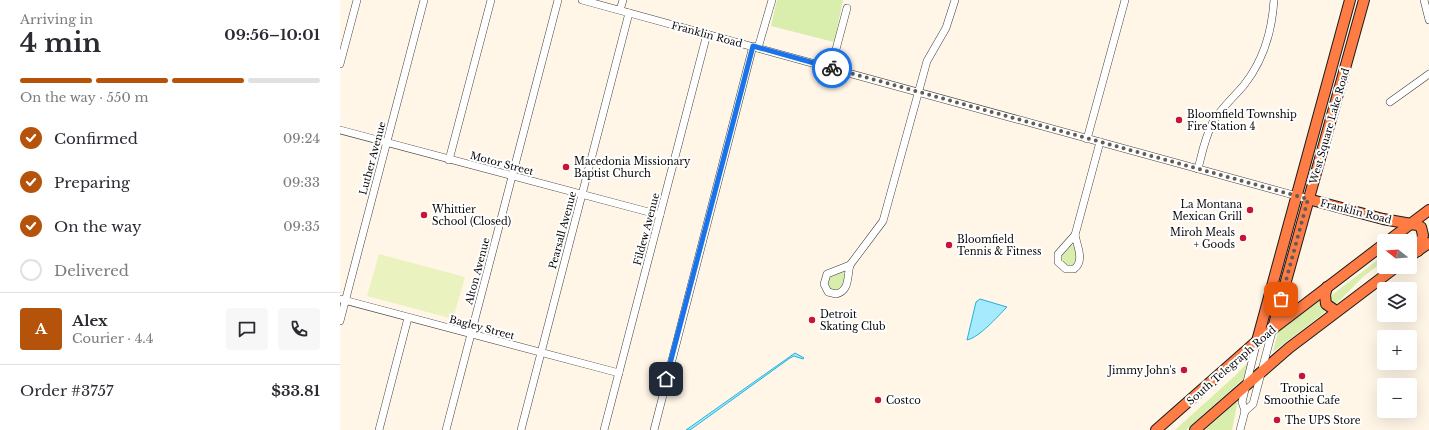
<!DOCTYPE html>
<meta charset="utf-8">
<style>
:root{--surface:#fff;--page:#f7f7f7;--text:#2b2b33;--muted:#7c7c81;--line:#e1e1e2;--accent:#b45309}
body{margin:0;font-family:"Libre Baskerville",serif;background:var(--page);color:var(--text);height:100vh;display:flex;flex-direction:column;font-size:15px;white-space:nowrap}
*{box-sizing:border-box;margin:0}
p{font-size:13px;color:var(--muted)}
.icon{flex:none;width:22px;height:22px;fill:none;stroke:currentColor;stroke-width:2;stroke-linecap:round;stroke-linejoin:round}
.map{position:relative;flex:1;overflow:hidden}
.sheet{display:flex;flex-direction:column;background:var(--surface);width:340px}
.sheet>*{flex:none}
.needle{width:26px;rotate:287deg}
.buttons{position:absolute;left:1037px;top:234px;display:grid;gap:8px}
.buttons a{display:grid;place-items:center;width:40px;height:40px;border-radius:4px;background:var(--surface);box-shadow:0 4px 16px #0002;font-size:20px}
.pin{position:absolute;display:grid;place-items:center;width:34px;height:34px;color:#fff;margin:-17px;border-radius:8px;box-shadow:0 2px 6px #0006}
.courier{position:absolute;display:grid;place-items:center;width:40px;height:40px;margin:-20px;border:3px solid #1a73e8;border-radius:50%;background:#fff;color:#222;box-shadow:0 1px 5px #0007}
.summary em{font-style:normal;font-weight:700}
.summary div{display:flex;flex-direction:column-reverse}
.summary{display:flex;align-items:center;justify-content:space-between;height:68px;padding:0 20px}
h1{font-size:26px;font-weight:700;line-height:30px}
.bar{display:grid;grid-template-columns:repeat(4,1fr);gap:6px 4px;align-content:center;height:48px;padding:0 20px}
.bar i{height:5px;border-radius:3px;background:var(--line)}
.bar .active{background:var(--accent)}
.bar p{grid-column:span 4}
.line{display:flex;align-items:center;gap:10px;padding:0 20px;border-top:1px solid var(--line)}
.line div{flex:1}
.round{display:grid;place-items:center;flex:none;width:42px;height:42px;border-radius:4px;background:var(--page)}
ol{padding:0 20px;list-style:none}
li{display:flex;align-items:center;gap:12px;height:44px}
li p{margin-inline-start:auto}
li .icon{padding:4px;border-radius:50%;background:var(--accent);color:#fff;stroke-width:4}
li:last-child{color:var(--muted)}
li i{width:22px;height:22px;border:2px solid var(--line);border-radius:50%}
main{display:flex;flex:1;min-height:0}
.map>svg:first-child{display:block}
.green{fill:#d9edad}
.pitch{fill:#eaf3c0}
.water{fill:#a5eafd;stroke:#25b0db}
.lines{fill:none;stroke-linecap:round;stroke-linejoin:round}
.minor-casing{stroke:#3d3d3d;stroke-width:8}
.highway-casing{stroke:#1b1b1b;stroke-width:12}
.minor{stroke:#fff;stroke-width:7}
.highway{stroke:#ff7c45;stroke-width:10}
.done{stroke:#605d57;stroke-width:4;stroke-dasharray:0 7.2}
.route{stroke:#1a73e8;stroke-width:5}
.poi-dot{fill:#c7153a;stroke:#fff;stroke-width:1.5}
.labels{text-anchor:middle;stroke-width:4;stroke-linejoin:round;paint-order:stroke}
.street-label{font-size:10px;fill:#0a0a0a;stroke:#fff}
.poi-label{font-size:10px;fill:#0a0a0a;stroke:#fff;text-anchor:start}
</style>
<main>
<section class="sheet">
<div class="summary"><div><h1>4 min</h1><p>Arriving in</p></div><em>09:56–10:01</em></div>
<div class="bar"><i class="active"></i><i class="active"></i><i class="active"></i><i></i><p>On the way · 550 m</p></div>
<ol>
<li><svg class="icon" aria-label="check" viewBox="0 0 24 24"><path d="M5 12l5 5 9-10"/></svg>Confirmed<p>09:24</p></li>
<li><svg class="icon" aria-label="check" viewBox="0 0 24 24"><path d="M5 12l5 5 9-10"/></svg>Preparing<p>09:33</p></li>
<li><svg class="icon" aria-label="check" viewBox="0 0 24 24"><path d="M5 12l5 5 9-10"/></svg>On the way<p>09:35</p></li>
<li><i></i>Delivered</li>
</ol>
<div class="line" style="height:72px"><b class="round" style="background:var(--accent);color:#fff">A</b><div><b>Alex</b><p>Courier · 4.4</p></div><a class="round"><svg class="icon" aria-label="chat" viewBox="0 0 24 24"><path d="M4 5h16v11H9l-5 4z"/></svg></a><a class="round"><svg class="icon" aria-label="phone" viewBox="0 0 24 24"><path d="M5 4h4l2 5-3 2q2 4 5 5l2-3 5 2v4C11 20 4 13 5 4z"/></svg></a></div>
<div class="line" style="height:52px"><div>Order #3757</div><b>$33.81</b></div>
</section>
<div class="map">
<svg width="1089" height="430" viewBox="0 0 1089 430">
<rect width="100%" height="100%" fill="#fff6e7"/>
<g class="green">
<path d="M437 0H503L494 42 431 26Z"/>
<path d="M730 245 734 246 737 260 733 266 729 267 721 263V254Z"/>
<path d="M1044 255V261L1024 276 996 304 990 302 992 295Z"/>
<path d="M504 271V286L496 291 489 289 487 282 489 277Z"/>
<path d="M979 301 985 312 933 352 938 332Z"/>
<path d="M909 361 904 378 846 430H835L897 374Z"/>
<path d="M898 400 892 430H865Z"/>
</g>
<path class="pitch" d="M39 254 125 277 113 319 27 296Z"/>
<g class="water">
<path d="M640 299 667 307C657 317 640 337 627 340L636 302Z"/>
<path d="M455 353 464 358 463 359 454 356 450 358 350 430H346Z"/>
</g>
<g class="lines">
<defs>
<g id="minor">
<path d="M242 0 968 199"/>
<path d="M1084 0 1089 20"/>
<path d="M280 10 283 0"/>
<path d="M418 48 432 0"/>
<path d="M0 64 17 0"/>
<path d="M491 68 507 8"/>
<path d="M1050 102 1089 74"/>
<path d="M0 130 320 215"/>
<path d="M747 139 785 0"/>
<path d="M109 160 151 0"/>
<path d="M858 169C862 153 865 137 873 122 881 108 894 97 904 85 924 60 932 31 934 0"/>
<path d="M735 235 760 142"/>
<path d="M735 235C737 246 745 261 734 269H726L718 262V254Z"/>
<path d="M510 265 543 221 587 61 606 28 615 0"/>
<path d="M510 265C507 276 510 291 496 294L488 292 484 284 487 274Z"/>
<path d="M0 299 279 373"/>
<path d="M0 321 84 0"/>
<path d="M905 411 913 404 933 328"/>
<path d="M39 430 68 318"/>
<path d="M106 430 218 0"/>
<path d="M181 430 289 13"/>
<path d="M264 430 367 34"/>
<path d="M314 430 413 46"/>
<path d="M900 430 905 411 902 402 917 341"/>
</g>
<g id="highway">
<path d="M968 199 1043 219 1077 225 1081 227 1083 235 1078 251"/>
<path d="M1048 241 1089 210"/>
<path d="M1070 256 1089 243"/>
<path d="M987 287 985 295 986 304 996 311"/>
<path d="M933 328 1024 0"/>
<path d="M917 341 1010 0"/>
<path d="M816 430 917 341 1044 244"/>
<path d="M855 430 949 348 1056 267"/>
</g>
</defs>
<use href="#minor" class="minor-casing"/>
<use href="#highway" class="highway-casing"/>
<use href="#minor" class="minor"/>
<use href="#highway" class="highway"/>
</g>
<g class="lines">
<path class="done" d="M492 68 968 199 941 299"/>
<path class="route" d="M326 379 413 46 492 68"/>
</g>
<g class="poi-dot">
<circle cx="839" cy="120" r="4"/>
<circle cx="226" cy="167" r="4"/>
<circle cx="910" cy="210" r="4"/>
<circle cx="84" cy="215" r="4"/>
<circle cx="903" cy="238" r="4"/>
<circle cx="609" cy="245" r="4"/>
<circle cx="472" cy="320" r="4"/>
<circle cx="844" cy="370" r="4"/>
<circle cx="962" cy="376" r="4"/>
<circle cx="538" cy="400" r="4"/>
<circle cx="937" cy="420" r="4"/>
</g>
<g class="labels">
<g class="street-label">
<text transform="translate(367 34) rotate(15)" y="4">Franklin Road</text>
<text transform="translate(989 126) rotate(-74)" y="4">West Square Lake Road</text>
<text transform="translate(32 158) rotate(-75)" y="4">Luther Avenue</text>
<text transform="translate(162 163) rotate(15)" y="4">Motor Street</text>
<text transform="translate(1016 211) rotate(14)" y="4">Franklin Road</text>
<text transform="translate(306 229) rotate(-75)" y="4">Fildew Avenue</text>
<text transform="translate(222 230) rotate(-75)" y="4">Pearsall Avenue</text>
<text transform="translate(137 271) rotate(-75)" y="4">Alton Avenue</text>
<text transform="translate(142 327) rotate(15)" y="4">Bagley Street</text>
<text transform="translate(891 365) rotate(-41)" y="4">South Telegraph Road</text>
</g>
<g class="poi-label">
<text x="847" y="118">Bloomfield Township<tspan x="847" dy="12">Fire Station 4</tspan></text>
<text x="234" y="165">Macedonia Missionary<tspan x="234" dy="12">Baptist Church</tspan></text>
<text x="902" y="208" text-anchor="end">La Montana<tspan x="902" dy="12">Mexican Grill</tspan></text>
<text x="92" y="213">Whittier<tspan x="92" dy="12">School (Closed)</tspan></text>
<text x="895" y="236" text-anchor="end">Miroh Meals<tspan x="895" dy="12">+ Goods</tspan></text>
<text x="617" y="243">Bloomfield<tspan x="617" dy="12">Tennis &amp; Fitness</tspan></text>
<text x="480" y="318">Detroit<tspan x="480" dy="12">Skating Club</tspan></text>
<text x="836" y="374" text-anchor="end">Jimmy John's</text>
<text x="962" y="392" text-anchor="middle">Tropical<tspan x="962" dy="12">Smoothie Cafe</tspan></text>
<text x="546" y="404">Costco</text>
<text x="945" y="424">The UPS Store</text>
</g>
</g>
</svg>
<div class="buttons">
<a><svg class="needle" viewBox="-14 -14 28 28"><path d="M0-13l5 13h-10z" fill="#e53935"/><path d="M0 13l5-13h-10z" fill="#7c7c81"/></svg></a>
<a><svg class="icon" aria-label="layers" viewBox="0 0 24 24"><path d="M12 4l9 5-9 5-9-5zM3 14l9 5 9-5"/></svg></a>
<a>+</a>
<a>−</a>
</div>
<div class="pin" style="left:941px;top:299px;background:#ea580c"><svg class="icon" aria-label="bag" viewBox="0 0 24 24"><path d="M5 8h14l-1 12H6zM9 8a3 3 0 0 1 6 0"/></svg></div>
<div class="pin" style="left:326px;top:379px;background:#1f2937"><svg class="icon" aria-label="home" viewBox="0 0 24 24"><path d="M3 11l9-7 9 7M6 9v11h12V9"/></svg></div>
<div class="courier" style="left:492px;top:68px"><svg class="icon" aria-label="bike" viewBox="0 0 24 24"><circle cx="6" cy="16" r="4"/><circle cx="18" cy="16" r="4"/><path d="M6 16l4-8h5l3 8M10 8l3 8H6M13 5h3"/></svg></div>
</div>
</main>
